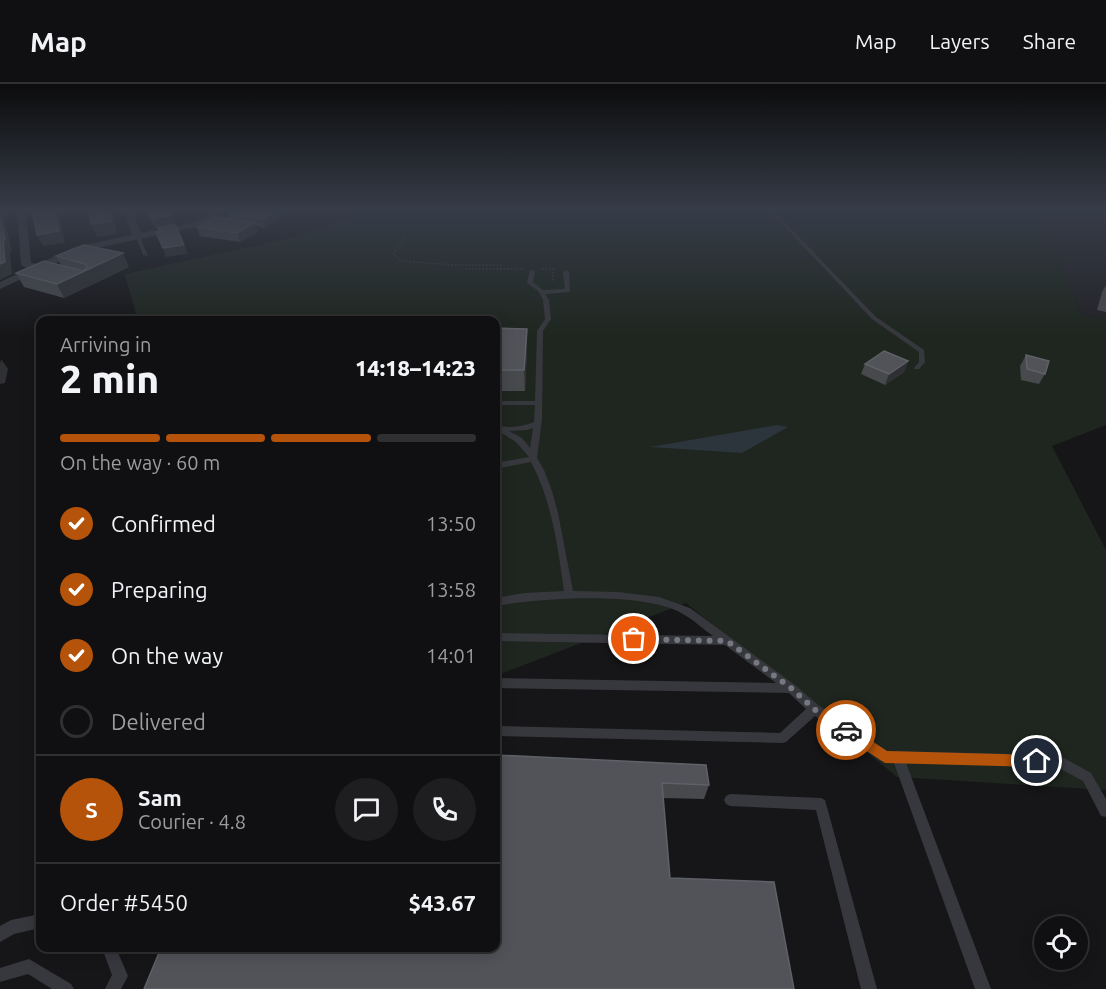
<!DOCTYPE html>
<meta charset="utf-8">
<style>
:root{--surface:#101012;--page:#1e1e20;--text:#f1f3f6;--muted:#9c9d9f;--line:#303032;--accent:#b45309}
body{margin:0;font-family:Ubuntu,sans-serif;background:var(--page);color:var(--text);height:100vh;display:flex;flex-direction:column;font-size:22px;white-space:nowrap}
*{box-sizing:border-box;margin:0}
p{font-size:20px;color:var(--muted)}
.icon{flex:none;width:33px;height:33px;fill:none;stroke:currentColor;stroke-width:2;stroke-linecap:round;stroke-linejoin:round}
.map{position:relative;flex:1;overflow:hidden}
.details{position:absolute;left:36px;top:232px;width:464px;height:636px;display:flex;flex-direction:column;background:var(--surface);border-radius:12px;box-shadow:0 3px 15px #0003,0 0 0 2px var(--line)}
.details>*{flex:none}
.fabs{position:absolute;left:1034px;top:832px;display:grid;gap:12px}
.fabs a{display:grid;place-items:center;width:54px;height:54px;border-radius:50%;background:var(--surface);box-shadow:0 3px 15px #0003,0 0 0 2px var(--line);font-size:30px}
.pin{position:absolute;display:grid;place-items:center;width:51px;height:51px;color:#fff;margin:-26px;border:3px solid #fff;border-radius:50%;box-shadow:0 2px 6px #0007}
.courier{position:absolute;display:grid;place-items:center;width:60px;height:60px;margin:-30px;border:4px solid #b45309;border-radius:50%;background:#fff;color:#222;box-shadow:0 2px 8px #0007}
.summary em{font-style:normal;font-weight:800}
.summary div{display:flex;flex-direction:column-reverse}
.summary{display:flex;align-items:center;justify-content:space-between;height:102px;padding:0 24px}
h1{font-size:39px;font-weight:800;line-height:45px}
.bar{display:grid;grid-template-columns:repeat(4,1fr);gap:9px 6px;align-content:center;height:72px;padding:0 24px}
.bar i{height:8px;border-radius:4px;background:var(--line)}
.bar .on{background:var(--accent)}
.bar p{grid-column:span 4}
.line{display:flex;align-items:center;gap:15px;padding:0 24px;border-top:2px solid var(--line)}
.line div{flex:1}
.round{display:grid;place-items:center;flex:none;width:63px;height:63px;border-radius:32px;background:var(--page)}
ol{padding:0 24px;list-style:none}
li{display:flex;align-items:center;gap:18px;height:66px}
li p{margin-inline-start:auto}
li .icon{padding:6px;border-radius:50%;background:var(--accent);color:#fff;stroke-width:4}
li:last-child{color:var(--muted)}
li i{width:33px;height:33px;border:3px solid var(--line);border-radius:50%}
header{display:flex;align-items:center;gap:36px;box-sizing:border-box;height:84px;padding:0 30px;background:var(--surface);border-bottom:2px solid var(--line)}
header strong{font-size:28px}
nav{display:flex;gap:33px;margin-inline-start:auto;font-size:21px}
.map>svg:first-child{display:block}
.built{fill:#222225}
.green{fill:#1e261f}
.water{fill:#2c353c}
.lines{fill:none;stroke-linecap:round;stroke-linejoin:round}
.path{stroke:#3d3f44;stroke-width:1.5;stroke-dasharray:1.5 2;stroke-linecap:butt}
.lane{fill:#37383d;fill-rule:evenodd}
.street{fill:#37383d;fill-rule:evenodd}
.wall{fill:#47494d}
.shaded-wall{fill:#2f3033}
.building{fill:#525359;stroke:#5f6168;stroke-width:1.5}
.route{fill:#b45309}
.done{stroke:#757880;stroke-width:6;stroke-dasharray:0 10.8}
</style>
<header>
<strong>Map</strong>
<nav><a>Map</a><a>Layers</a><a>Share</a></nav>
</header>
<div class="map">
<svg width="1106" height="905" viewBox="0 0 1106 905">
<rect width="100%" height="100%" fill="#161618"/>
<path class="built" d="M1037 126H1106V235L1082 231Z"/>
<path class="green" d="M371 126H614L632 129 704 126H1037L1082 231 1106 235V341L1052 362 1106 466V706L897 693 686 519 495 592V237H138L125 190 286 155Z"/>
<path class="water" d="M777 341 788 343 742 369 650 363Z"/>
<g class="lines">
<g class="path">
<path d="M406 151 393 170 401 177 453 181H501L500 185"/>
<path d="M465 185H523"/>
<path d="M542 185H553V197"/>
</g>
<g class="lane">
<path d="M769 126H773L876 233 924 266 925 278 919 285H915L914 284 919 278V268L872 235Z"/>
<path d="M136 152 140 153 148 172 143 171Z"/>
<path d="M530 186 535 187 533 198 543 206 565 205 563 188 566 186 569 188 570 208 545 210 549 216 551 235 543 247 542 335 537 374 544 386 552 407 558 429 573 507 618 508 659 513 690 524 795 601 818 621 887 667 1058 671 1062 673 1091 689 1106 715V733L1101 732 1083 697 1057 683 906 679 991 905H975L894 679 881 677 815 632 786 658 782 659 495 652V642L780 649 806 625 789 609 495 604V594L776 599 725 561 495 557V549L713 552C703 545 694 536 683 530 643 507 541 514 495 522V514L525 509 564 507C558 464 552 417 531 378L495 385V379L529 373 516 358 495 345V340C507 345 522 343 534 338L535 321H495V317H535L537 247 545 235 543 216 538 207 527 199ZM533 344 530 364 522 354 509 347 527 346Z"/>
<path d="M730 710 821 714 825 716 877 905H861L816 726 730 722 726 720 724 716 726 712Z"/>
<path d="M40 830V844L14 850 0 858V842L11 836Z"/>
<path d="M102 864H116L128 892 121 905H105L112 891Z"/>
<path d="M29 875 71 900 74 905H52L28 890 0 898V884Z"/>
</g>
<path class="street" d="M17 126H26L31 179 38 180 75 163 132 151 124 126H132L141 149 195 138 216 126H226L214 136 201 142 82 167 0 205V198L28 185 21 181Z"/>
</g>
<g class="wall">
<path d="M144 126H167L171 131 174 140 156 144Z"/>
<path d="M228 126 286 131 264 144 256 142 258 148 240 158 200 152 197 143 228 135 226 128 228 127Z"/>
<path d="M56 172 129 183 64 214 24 203 16 189 61 181Z"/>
<path d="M1106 201V228L1097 226 1102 208Z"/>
<path d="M495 244 527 264 525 307H495Z"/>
<path d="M1026 271 1045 290 1039 300 1021 296 1020 282Z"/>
<path d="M908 277 904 288 885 301 861 290 865 280Z"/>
<path d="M495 671 709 701 704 715 663 714 670 794 794 905 495 864Z"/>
</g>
<g class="shaded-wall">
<path d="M0 126H6L5 137 12 168H10L12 190 0 196Z"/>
<path d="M55 126H58L65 159 43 162 37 151Z"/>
<path d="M109 126H112L117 150 97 153 91 140Z"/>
<path d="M279 126H285L286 131 264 144 262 136Z"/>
<path d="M171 131 174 140 156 144 153 135Z"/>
<path d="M255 139 258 148 240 158 237 149Z"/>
<path d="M184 161 188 170 166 173 163 164Z"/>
<path d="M123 169 129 183 64 214 57 200Z"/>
<path d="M527 245V264L525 307 524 286Z"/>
<path d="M1 275 8 285 5 299 0 300V280Z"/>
<path d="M908 277 904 288 885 301 889 290Z"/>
</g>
<g class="building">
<path d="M32 126H55L59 147 37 151Z"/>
<path d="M89 126H109L111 137 91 140Z"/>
<path d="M146 126H167L171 131 153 135Z"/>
<path d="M229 126H279L262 136 226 128 230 126Z"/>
<path d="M0 130 5 156H3L5 178 0 180Z"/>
<path d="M216 133 255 139 237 149 197 143Z"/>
<path d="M175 140 184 161 163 164 156 148H161L158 144Z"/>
<path d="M84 161 123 169 57 200 16 189 44 177 83 187 87 183 85 180 56 172Z"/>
<path d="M495 244 527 245 524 286H495Z"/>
<path d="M884 267 908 277 889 290 865 280Z"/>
<path d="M1026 271 1049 277 1045 290 1027 285Z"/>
<path d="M495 671 706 681 709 701 662 699 670 794 774 798 794 905H144L161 864H495Z"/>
</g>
<linearGradient id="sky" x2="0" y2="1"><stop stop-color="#0c0c0d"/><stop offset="0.5" stop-color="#363c48"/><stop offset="1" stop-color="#363c48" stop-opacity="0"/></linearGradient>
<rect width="1106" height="252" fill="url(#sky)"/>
<path class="route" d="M846 640 887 667 1037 671 1042 672 1044 677 1042 681 1037 683 885 679 841 650 839 646 841 642Z"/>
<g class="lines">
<path class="done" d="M634 555 727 557 791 604 814 625 846 646"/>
</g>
</svg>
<div class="fabs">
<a><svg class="icon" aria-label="locate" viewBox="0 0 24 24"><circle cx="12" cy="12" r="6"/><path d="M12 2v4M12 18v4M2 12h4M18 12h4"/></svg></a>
</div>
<div class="pin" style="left:634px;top:555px;background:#ea580c"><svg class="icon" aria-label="bag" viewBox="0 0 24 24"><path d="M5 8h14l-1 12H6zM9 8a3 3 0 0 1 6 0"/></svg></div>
<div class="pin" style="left:1037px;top:677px;background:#1f2937"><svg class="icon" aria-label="home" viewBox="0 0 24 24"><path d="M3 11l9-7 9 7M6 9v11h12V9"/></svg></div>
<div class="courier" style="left:846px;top:646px"><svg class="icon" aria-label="car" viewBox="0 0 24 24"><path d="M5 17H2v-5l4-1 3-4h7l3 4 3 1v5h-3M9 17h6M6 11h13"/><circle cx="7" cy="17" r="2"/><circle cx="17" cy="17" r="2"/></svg></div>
<section class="details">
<div class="summary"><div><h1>2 min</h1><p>Arriving in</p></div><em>14:18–14:23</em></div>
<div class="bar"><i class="on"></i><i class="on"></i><i class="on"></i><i></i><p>On the way · 60 m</p></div>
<ol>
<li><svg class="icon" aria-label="check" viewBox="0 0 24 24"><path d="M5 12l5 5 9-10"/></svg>Confirmed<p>13:50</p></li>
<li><svg class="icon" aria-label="check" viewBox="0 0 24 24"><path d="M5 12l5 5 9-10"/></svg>Preparing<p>13:58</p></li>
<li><svg class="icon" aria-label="check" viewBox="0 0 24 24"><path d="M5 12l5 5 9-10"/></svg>On the way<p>14:01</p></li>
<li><i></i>Delivered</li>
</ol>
<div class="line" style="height:108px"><b class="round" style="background:var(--accent);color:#fff">S</b><div><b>Sam</b><p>Courier · 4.8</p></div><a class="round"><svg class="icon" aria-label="chat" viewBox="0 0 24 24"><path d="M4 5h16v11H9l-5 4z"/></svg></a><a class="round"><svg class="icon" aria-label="phone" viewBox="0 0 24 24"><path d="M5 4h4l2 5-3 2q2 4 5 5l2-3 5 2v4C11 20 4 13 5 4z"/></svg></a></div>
<div class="line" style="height:78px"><div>Order #5450</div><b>$43.67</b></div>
</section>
</div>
